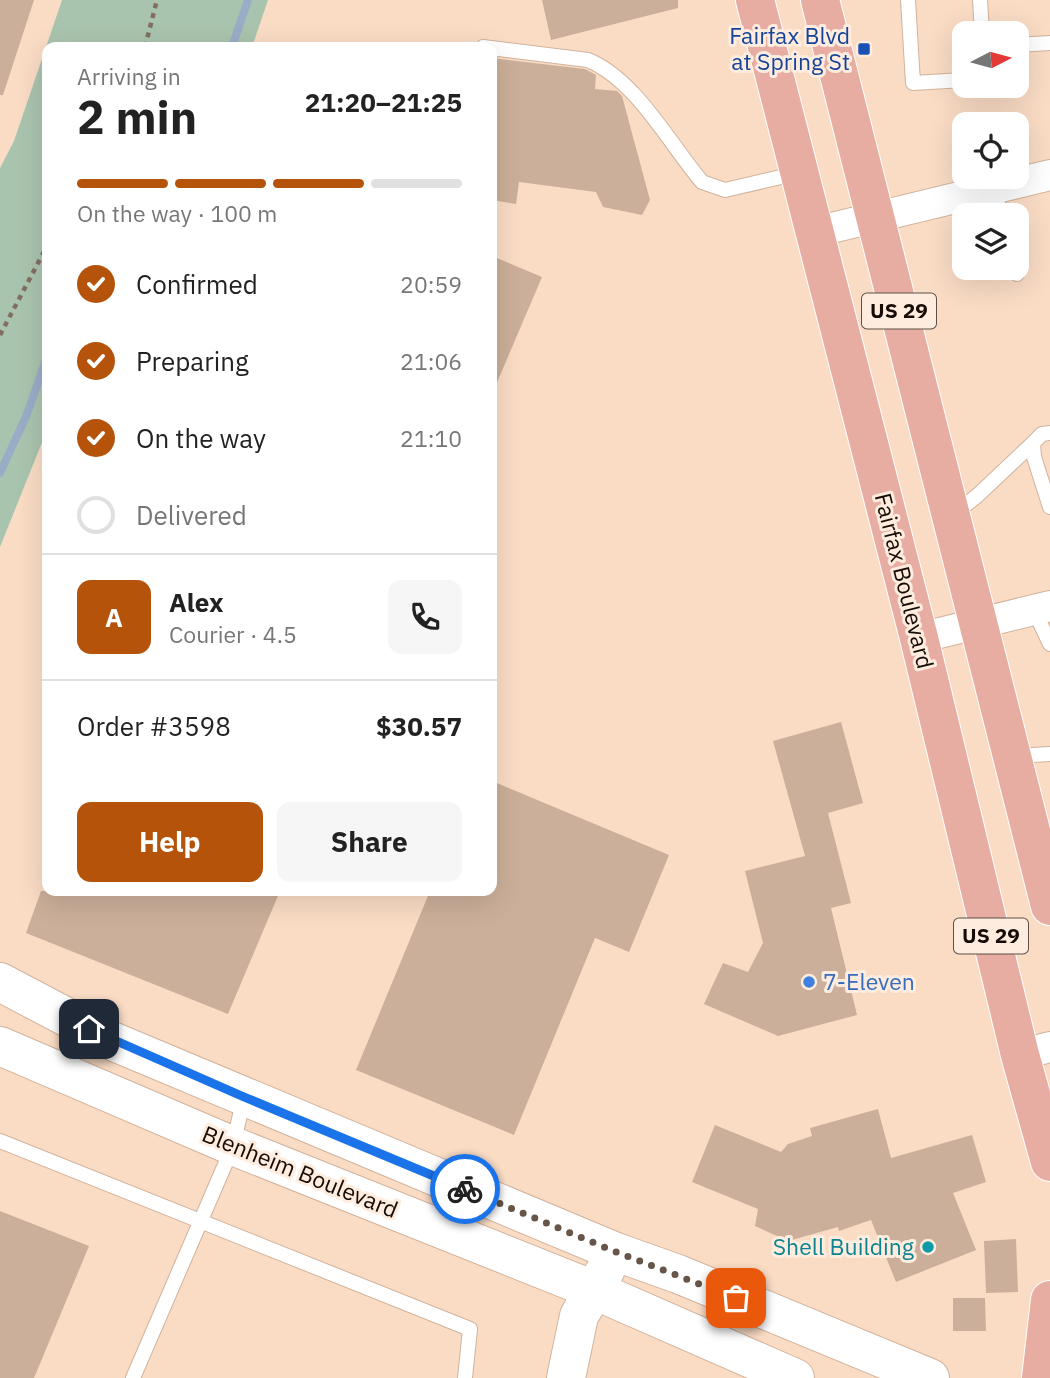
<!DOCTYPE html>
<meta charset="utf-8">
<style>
:root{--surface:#fff;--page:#f6f6f6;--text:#222;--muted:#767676;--line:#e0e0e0;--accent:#b45309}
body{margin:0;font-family:"IBM Plex Sans",sans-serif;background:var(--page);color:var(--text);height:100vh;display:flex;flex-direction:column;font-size:26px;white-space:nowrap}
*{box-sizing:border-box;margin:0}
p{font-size:23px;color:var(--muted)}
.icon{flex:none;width:38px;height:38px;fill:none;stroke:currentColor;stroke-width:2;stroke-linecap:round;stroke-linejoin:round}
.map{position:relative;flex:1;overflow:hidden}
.details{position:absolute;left:42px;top:42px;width:455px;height:854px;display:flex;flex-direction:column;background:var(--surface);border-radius:14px;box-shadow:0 7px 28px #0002}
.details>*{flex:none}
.needle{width:46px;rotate:84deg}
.tools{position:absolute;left:952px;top:21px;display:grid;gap:14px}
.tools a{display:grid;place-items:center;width:77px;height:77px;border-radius:14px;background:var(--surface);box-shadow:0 7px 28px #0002;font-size:35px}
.pin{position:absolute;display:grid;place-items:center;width:60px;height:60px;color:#fff;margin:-30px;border-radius:14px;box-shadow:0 4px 10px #0006}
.courier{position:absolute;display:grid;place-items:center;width:70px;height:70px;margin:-35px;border:5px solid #1a73e8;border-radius:50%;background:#fff;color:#222;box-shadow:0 2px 9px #0007}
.summary em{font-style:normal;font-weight:800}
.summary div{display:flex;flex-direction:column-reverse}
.summary{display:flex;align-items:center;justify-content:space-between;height:119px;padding:0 35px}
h1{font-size:46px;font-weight:800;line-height:52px}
.bar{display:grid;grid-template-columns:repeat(4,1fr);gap:10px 7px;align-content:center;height:84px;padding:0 35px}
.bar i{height:9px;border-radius:5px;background:var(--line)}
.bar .current{background:var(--accent)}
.bar p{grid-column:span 4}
.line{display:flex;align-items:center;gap:18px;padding:0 35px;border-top:2px solid var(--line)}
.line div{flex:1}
.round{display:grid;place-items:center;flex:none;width:74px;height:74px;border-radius:14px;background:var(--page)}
ol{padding:0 35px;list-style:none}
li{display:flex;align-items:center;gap:21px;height:77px}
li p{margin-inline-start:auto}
li .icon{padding:7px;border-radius:50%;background:var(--accent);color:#fff;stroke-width:4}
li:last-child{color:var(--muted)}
li i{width:38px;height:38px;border:4px solid var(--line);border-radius:50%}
.action{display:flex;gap:14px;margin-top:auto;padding:14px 35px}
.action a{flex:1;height:80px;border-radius:14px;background:var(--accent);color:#fff;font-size:28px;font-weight:800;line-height:80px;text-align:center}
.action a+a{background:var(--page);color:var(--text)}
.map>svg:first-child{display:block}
.green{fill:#a9c4ae}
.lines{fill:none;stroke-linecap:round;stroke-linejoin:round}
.stream{stroke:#99adc7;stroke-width:8}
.building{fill:#cbaf9a}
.lane-casing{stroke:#d0b39d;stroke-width:16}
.street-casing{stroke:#d0b39d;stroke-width:32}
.secondary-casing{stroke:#d0b39d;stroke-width:40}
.primary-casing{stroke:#fff;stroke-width:40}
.path{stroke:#836f61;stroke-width:4.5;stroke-dasharray:5 5;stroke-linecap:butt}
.lane{stroke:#fff;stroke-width:14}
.street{stroke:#fff;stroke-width:30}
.secondary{stroke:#fff;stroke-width:38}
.primary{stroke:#e7ada3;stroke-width:38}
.done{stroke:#665548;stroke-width:7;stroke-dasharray:0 12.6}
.route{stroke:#1a73e8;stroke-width:9}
.transit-dot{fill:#1a4fb4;stroke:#feecde;stroke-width:2.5}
.shop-dot{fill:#3f7fe0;stroke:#feecde;stroke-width:2.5}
.culture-dot{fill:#0f9aa8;stroke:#feecde;stroke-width:2.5}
.labels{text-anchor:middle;stroke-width:6;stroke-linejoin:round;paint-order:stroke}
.shield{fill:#feecde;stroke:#5c4f46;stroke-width:2}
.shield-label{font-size:21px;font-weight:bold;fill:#160c05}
.transit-label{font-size:23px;fill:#164399;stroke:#feecde;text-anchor:end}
.street-label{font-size:23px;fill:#160c05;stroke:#feecde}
.shop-label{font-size:23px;fill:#366cbe;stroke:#feecde;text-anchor:start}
.culture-label{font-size:23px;fill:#0d838f;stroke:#feecde;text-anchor:end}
</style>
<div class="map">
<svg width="1050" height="1378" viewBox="0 0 1050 1378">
<rect width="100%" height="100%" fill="#fadcc5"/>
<path class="green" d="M62 0H268L252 47H47V430L0 547V168L14 141Z"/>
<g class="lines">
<g class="stream">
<path d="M232 47 248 0"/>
<path d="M0 473 27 414 47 357"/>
</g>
</g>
<g class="building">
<path d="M0 0H34L3 95H0Z"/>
<path d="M542 0H678V8L551 40Z"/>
<path d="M492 58 585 69 596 75 595 89 617 91 622 96 650 200 642 215 603 207 596 192 519 182 516 204 492 200Z"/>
<path d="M492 256 542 277 492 394Z"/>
<path d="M841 722 863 803 828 813 851 903 831 908 857 1015 778 1036 704 1004 723 963 748 972 763 943 745 871 805 856 773 741Z"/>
<path d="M492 781 669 855 629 952 595 938 514 1135 356 1070 430 891H492Z"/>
<path d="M41 891H280L228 1014 26 933Z"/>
<path d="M878 1109 891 1158 972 1135 986 1182 953 1193 976 1250 896 1282 871 1220 839 1231 838 1227 788 1241 755 1226 758 1209 692 1182 715 1125 781 1152 788 1144 812 1136 810 1128Z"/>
<path d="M0 1211 89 1246 34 1378H0Z"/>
<path d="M1016 1239 1018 1292 986 1293 984 1241Z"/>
<path d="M953 1298H985L986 1331H953Z"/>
</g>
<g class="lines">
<defs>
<g id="lane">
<path d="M908 0 913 83 964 80"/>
<path d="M980 0 982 33"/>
<path d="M964 33 982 32"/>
<path d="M1017 45 1050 43"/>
<path d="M483 47 588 60C636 80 669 143 702 182L725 190 798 173"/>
<path d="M994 188 1001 215"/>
<path d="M1015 268 1017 274"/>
<path d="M1050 433 1042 434 1033 443 1034 457 1050 507"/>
<path d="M953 515 978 495 1033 443"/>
<path d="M1034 610 1050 644"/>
<path d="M1014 756 1050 754"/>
<path d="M0 1141 470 1329 465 1378"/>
<path d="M133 1378 233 1146 244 1097"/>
</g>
<g id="street">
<path d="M815 232 1050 175"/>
<path d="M919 638 1050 606"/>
<path d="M1020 1055 1050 1047"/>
</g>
<g id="secondary">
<path d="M0 982 112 1041 616 1252 678 1274 930 1378"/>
<path d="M0 1046 233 1146 594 1290 795 1378"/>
<path d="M566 1378 579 1316 606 1269"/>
</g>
<g id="primary">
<path d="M755 0 919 638 1020 1055 1050 1162"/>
<path d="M820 0 1050 906"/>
<path d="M1041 1378 1050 1300"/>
</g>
</defs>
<use href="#lane" class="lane-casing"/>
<use href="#street" class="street-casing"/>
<use href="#secondary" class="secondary-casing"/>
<use href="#primary" class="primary-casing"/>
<g class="path">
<path d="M145 47 157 0"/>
<path d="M0 335 47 246"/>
</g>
<use href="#lane" class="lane"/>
<use href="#street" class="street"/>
<use href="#secondary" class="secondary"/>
<use href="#primary" class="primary"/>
</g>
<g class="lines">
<path class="done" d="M465 1189 616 1252 736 1298"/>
<path class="route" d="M89 1029 244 1097 465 1189"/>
</g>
<rect class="transit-dot" x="857" y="42" width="14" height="14" rx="3.5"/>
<circle class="shop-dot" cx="809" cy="982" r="7"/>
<circle class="culture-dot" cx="928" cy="1247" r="7"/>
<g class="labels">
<g class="shield">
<rect x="862" y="293.5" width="74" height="35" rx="5"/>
<rect x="954" y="918.5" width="74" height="35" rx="5"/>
</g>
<g class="shield-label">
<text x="899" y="318">US 29</text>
<text x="991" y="943">US 29</text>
</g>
<g class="transit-label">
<text x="850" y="44">Fairfax Blvd<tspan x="850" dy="26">at Spring St</tspan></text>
</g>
<g class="street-label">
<text transform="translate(904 581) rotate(76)" y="8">Fairfax Boulevard</text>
<text transform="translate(300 1172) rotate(22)" y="8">Blenheim Boulevard</text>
</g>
<g class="shop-label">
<text x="823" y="990">7-Eleven</text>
</g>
<g class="culture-label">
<text x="914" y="1255">Shell Building</text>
</g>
</g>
</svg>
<div class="tools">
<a><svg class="needle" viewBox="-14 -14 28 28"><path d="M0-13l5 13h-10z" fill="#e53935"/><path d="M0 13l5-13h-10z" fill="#767676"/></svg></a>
<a><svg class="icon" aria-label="locate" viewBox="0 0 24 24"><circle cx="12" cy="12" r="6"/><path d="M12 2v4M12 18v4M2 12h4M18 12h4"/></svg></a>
<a><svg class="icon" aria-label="layers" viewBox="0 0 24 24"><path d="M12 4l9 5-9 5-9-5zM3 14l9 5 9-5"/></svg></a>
</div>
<div class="pin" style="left:736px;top:1298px;background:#ea580c"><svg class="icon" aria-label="bag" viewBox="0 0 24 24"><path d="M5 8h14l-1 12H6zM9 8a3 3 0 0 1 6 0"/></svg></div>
<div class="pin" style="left:89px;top:1029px;background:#1f2937"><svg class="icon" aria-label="home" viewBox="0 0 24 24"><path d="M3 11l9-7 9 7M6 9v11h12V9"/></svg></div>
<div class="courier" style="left:465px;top:1189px"><svg class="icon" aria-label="bike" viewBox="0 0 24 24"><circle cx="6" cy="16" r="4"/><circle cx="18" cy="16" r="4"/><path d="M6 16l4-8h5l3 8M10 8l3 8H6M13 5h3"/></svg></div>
<section class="details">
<div class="summary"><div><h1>2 min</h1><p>Arriving in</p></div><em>21:20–21:25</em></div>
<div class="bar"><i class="current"></i><i class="current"></i><i class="current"></i><i></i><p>On the way · 100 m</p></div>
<ol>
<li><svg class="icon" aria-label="check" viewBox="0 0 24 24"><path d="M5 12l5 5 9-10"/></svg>Confirmed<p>20:59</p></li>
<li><svg class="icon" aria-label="check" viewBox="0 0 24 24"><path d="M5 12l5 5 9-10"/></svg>Preparing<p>21:06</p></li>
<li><svg class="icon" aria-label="check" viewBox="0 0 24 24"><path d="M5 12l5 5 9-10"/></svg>On the way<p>21:10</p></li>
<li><i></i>Delivered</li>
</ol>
<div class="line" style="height:126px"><b class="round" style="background:var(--accent);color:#fff">A</b><div><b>Alex</b><p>Courier · 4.5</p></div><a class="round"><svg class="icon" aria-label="phone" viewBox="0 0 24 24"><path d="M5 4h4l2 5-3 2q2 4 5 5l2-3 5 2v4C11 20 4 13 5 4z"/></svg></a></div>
<div class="line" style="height:91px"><div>Order #3598</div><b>$30.57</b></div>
<div class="action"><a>Help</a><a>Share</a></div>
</section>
</div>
